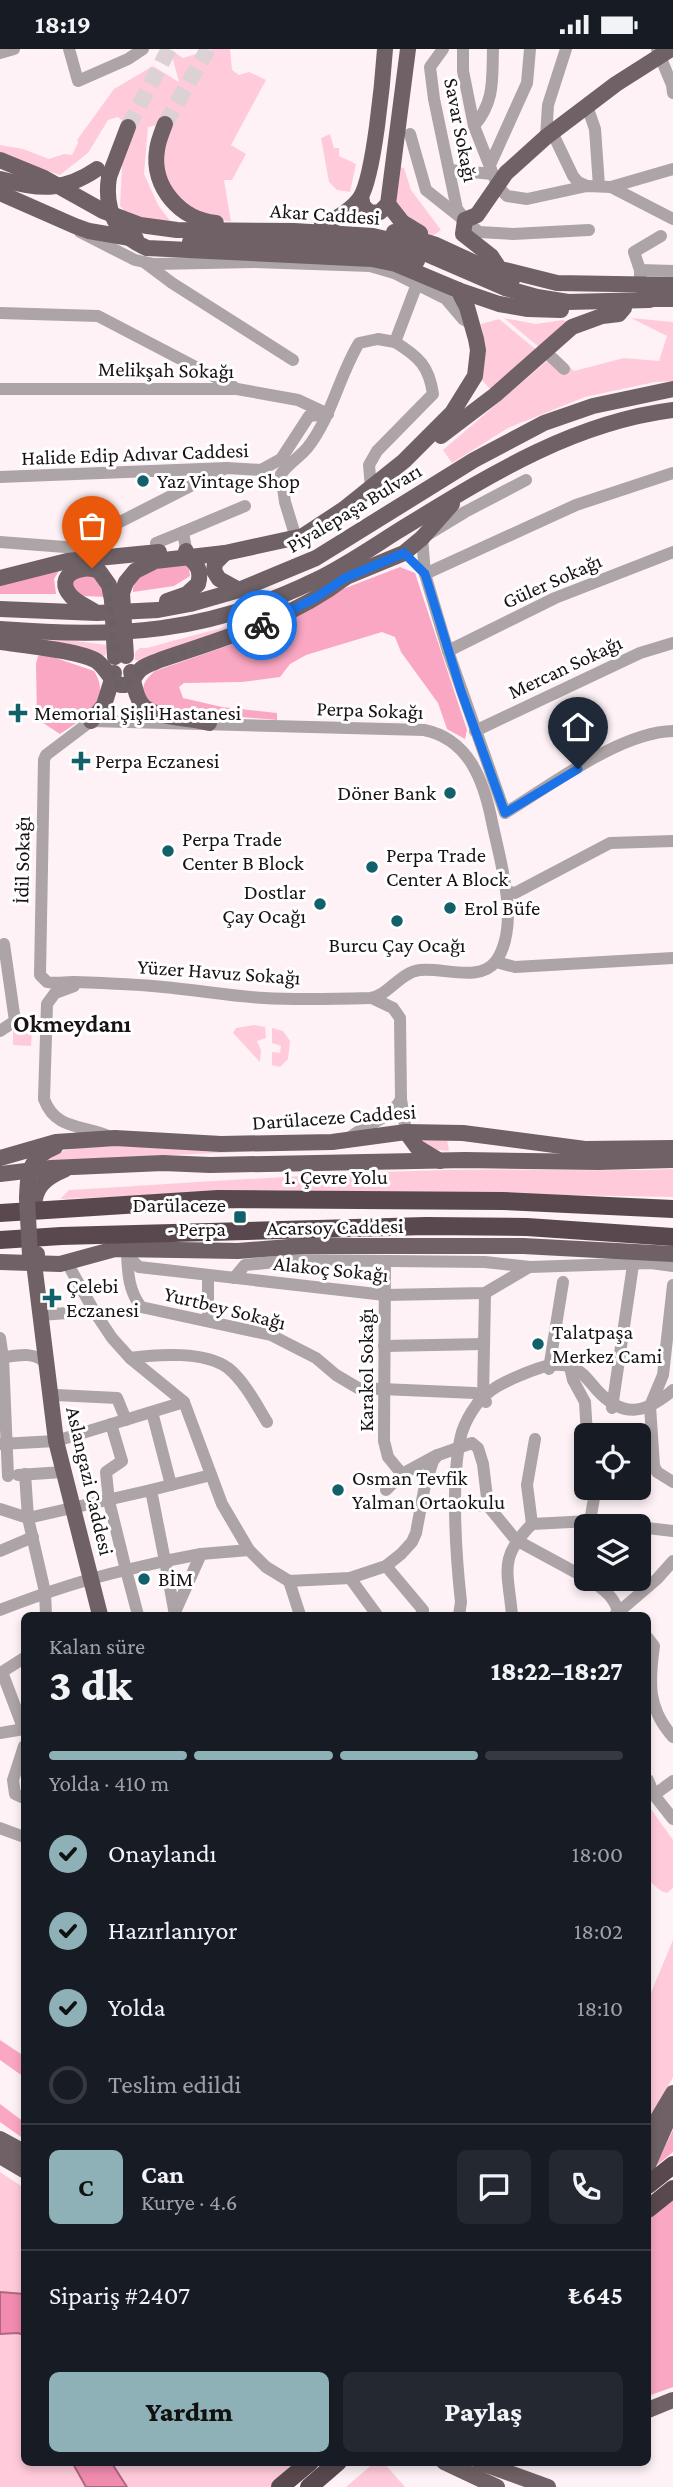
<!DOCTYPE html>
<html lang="tr">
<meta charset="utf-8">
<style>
:root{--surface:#171b24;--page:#242831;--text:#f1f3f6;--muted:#9ea1a6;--line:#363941;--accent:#8db1b7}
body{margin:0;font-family:"Crimson Pro",serif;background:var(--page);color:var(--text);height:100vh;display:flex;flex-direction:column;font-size:26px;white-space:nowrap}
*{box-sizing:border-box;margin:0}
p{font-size:23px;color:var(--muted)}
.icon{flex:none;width:38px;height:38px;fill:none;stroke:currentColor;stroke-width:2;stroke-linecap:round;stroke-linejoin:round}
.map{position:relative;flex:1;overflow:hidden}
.details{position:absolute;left:21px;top:1563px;width:630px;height:854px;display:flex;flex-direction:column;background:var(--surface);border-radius:10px;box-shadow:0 4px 10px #0003}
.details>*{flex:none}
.controls{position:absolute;left:574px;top:1374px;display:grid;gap:14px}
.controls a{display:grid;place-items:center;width:77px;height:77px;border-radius:10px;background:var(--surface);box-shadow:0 4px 10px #0003;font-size:35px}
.pin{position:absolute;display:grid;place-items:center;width:60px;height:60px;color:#fff;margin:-72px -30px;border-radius:50% 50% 50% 0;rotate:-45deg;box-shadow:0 0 7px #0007}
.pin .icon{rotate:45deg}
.courier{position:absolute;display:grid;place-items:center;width:70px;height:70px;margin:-35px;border:5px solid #1a73e8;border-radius:50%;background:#fff;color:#222;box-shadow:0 2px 9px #0007}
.head em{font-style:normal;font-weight:800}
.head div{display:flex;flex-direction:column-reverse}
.head{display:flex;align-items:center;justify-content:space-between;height:119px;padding:0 28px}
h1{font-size:46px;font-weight:800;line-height:52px}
.bar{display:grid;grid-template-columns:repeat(4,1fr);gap:10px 7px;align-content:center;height:84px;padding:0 28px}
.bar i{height:9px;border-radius:5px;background:var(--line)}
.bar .current{background:var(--accent)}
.bar p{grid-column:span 4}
.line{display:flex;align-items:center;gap:18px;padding:0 28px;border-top:2px solid var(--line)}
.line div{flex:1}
.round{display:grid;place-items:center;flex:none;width:74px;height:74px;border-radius:10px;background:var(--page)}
ol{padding:0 28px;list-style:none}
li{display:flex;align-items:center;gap:21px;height:77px}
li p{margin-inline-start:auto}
li .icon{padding:7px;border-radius:50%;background:var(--accent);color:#111;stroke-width:4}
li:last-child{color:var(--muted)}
li i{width:38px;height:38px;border:4px solid var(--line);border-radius:50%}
.action{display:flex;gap:14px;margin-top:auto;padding:14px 28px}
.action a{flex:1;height:80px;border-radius:10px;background:var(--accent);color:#111;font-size:28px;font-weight:800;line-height:80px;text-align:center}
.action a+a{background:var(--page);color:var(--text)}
.status{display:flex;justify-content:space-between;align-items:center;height:49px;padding:0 35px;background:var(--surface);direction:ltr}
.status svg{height:19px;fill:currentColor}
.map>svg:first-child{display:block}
.green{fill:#ffcbdb}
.forest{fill:#faa7c3}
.water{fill:#f18cb0;stroke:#b06882;stroke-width:2}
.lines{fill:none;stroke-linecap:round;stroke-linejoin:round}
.major-tunnel{stroke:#dcd1d4;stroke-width:16;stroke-dasharray:16 8;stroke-linecap:butt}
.minor{stroke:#aca4a6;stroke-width:12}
.major{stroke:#6f6165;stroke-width:16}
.highway{stroke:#59494e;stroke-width:18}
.major-bridge{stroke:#6f6165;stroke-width:16}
.done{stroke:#6a6164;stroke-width:7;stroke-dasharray:0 12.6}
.route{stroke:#1a73e8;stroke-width:9}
.poi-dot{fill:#12606a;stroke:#fff;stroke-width:2.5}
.labels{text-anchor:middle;stroke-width:6;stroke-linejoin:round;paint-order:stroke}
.street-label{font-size:21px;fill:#1a1315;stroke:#fff}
.poi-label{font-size:21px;fill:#1a1315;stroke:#fff;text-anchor:start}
.quarter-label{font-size:24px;font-weight:bold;fill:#1a1315;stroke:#fff}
</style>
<div class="status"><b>18:19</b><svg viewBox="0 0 49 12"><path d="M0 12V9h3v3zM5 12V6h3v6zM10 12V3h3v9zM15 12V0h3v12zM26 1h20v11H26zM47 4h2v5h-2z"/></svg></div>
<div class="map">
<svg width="673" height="2438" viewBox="0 0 673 2438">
<rect width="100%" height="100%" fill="#fef2f6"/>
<g class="green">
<path d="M170 0 183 9 212 0H230L232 21 239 26 249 23 266 31 231 96 246 105 232 131H224L231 173 187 163 159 128 162 75 148 78 144 125 158 156 177 181 127 165 120 157 122 118 117 112 127 76 118 68 108 71 88 104 60 126 0 106V96L23 100 49 110 64 105 72 106 78 94 77 91 114 40 153 17 179 33Z"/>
<path d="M330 85 334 99H339V107L356 115 350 143 337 141 329 133 321 89Z"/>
<path d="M393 117 404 119 411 141 441 181 431 188 421 185 388 143Z"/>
<path d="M504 269 536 275 563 271 567 273 540 299Z"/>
<path d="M631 269 673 273V332L655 333 585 348 508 379 452 414 443 401 556 304 574 322 624 309 659 312 667 287Z"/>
<path d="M499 270 538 302 495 339H489L482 331 486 300 481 275Z"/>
<path d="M300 548 301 549 295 556 140 612 135 611V603L140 599H147C198 584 253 575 300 548Z"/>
<path d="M31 590H58L108 596 105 607Z"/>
<path d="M254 976 265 978 266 989 257 992 261 1001 260 1013 233 984 236 979Z"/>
<path d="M272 979 283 982 290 992 288 1010 280 1018 272 1016V1003L280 1004 281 997 272 994Z"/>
<path d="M13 980 32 981 31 997 13 996Z"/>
<path d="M414 1089 447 1090 449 1102 428 1100Z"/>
<path d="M112 1097 264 1102 40 1112C63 1098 86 1098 112 1097Z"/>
<path d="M673 1120V1148L278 1141 60 1150 69 1141C194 1134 320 1124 445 1121 521 1119 597 1123 673 1120Z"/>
<path d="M648 1756 673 1791V1839L667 1844 661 1842 648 1831Z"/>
<path d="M673 1891V2028L648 2074V1951Z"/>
<path d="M0 2123 24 2139V2245L0 2243Z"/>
<path d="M18 2284 24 2286V2413H72L86 2438H0V2285Z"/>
<path d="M111 2413H300L270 2438H127Z"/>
<path d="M375 2413H383L405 2438H346Z"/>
</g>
<g class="forest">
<path d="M186 516 189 520 190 527 174 537 133 543C132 518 168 518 186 516Z"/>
<path d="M400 518 415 524 467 681 465 690 447 680 438 654 401 603 395 588 382 583 306 606 290 615 280 628 242 633 184 634 179 638 183 649 222 658 277 664V671L168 662 154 657 144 649C141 635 146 630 155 622L262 585 343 540Z"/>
<path d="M60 520 54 530 56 545H0V534Z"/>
<path d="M85 525 97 528 107 548 83 547 75 543 71 533Z"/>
<path d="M44 605 94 622C113 652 83 670 60 685L37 670 36 615 38 607Z"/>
<path d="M0 1991 24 2007V2028L0 2011Z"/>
<path d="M0 2055 24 2073V2090L0 2073Z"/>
<path d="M673 2081V2103L656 2117Z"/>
<path d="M673 2151V2338L648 2347V2171Z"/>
</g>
<g class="water">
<path d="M0 2243 24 2245V2286L18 2284 0 2285Z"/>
<path d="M72 2413H111L127 2438H86Z"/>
</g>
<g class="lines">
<g class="major-tunnel">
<path d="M165 75 208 0"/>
<path d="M128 78 169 0"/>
</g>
<g class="minor">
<path d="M69 0 78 32 128 10 143 0"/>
<path d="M443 0 430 18 434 50 457 160 461 165"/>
<path d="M463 0V22L474 77 498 138 507 147 527 150 587 137 611 138 673 170"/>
<path d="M657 0 672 36 673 44"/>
<path d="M0 4 14 0"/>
<path d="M587 57 595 80 599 137"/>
<path d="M474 77C495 52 492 31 493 0"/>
<path d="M552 83 573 127 578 133 587 137"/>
<path d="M410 85 426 141 479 183 513 185 589 181"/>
<path d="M546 88 548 56 566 0"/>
<path d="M490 116 527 34 530 0"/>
<path d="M449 121 493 125"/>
<path d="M611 138 673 120"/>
<path d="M80 183 135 211 154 215 255 213 370 217 394 224 446 250 463 270 473 276"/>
<path d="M144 213 172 234 293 311"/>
<path d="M640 221 634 203 661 187"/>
<path d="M640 230V221L673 222"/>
<path d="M0 264 98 267 234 338"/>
<path d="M546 303 564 320"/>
<path d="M0 340H237L298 351 328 365"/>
<path d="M0 428 227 419 261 421 281 410 309 367 328 365"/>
<path d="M526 431 465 463 422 489 425 525 448 602 505 764C550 737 620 683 673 682"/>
<path d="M371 439 369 416 377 402 433 345C429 317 419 308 395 293"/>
<path d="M296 489 285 453 281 425C289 414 300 408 308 398 332 367 339 327 359 294L378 290 395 293 417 235"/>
<path d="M0 493 78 499 112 477 224 420"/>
<path d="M156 494 183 483"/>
<path d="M186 500 183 483 245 457"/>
<path d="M425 525 576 456 673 424"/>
<path d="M448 602 555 549 673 503"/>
<path d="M91 672 424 681C469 690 484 732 492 773 500 812 521 876 496 912 480 934 442 918 420 921 400 923 387 948 370 949 338 950 296 951 264 949 230 947 197 941 163 938 134 935 103 934 73 933 64 933 55 935 47 933L40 926 44 711 46 706Z"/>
<path d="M475 682 640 604 673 594"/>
<path d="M506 842 515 844 610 794 673 792"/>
<path d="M496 913 515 918 673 909"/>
<path d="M74 937 55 944 47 955 44 1050C56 1083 86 1075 113 1089"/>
<path d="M372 949 393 959 400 969 401 1050 406 1083"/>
<path d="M0 982 15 972 4 895"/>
<path d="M347 1091C364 1074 389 1073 401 1050"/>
<path d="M127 1206C128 1226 129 1242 141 1258L271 1286 316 1309 336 1326 358 1339 475 1344 486 1353"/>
<path d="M127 1206 139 1218 385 1246 485 1244 529 1218"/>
<path d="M385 1212 384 1392 388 1408 402 1425"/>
<path d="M70 1219 94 1262 112 1289 130 1309 184 1353 222 1455 249 1501 266 1518 289 1532 350 1529 386 1517 401 1505 412 1493 416 1484 425 1436 433 1412 438 1406 472 1394 478 1399 483 1415 488 1457 516 1491 586 1529"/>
<path d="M208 1227V1271"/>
<path d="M234 1229 245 1216 295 1211 485 1213 530 1218 651 1214 673 1217"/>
<path d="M673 1236 663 1326 650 1357 654 1417 657 1423 673 1433"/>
<path d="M41 1266 94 1262"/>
<path d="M0 1289 3 1309 8 1427"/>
<path d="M384 1297 484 1295"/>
<path d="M0 1309C15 1307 35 1301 46 1315"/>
<path d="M130 1309C158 1305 205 1302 228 1319 245 1333 256 1355 267 1373"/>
<path d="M570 1318 573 1331 585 1353 587 1386"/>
<path d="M549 1320 563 1233"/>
<path d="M483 1349 485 1244"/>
<path d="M51 1352 56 1346 117 1349 126 1371"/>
<path d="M612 1359 633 1216"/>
<path d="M152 1363 171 1436"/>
<path d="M0 1395 56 1392 184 1353"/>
<path d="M25 1425 28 1469 151 1441 165 1512 126 1521 138 1566"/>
<path d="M18 1426 63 1423"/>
<path d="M151 1441 211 1426"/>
<path d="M386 1441 402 1425 437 1406"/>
<path d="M463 1456 488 1457"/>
<path d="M0 1460 28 1469 45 1543 46 1566"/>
<path d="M590 1472 596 1438"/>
<path d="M532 1475 527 1436 535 1390"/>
<path d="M639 1478 673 1482"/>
<path d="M0 1502 33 1488"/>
<path d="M386 1517 423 1561 421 1566"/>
<path d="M350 1529 377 1566"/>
<path d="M587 1530C600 1537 616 1548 618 1564"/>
<path d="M289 1532 300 1566"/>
<path d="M0 1561C41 1545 82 1531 126 1521L109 1452 106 1423 122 1412 111 1375"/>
<path d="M175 1563 201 1505"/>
<path d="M175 1566 165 1512 201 1505 249 1501"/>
<path d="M459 1566 461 1553C456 1508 450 1426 462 1383 465 1374 471 1363 477 1355 489 1340 504 1333 521 1326 538 1319 553 1312 572 1318 582 1322 589 1332 596 1340 622 1369 644 1366 673 1341"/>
<path d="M512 1566C508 1522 498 1509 532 1475L590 1472 631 1477"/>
<path d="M615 1566 657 1530 673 1512"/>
<path d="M648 1589 654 1597C649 1633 647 1659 673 1688"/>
<path d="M24 1609 2 1623 24 1681"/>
<path d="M0 1684 24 1680"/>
<path d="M24 1697 13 1731 15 1745 24 1749"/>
<path d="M648 1731 654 1746 673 1770"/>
<path d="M654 1746 673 1732"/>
<path d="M0 1779 24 1788"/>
</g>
<g class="major">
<path d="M408 0 388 155 402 173 420 184"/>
<path d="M165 75C162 83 158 92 157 101 151 138 181 171 216 174"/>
<path d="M0 111 44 129 103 162 140 176 177 181 294 182 373 187 399 193 505 239 537 248 568 253 650 251"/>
<path d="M109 128 128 78"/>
<path d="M0 144 75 177 89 182 136 190"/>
<path d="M361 148 363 157 370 164 380 163 388 155"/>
<path d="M321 178C334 170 351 162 360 149 374 128 383 29 385 0"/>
<path d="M394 183 436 196 512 231"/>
<path d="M190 193 375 199 417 212"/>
<path d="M499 219 491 207 463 185 465 171 477 166 506 124 546 88 616 35 671 0"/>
<path d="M505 221 557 234 673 236"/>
<path d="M458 241 499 255 528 260 561 261"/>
<path d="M641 250H673"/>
<path d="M441 387 495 346 572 278 602 267 619 265 624 259"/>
<path d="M225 504 215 514 214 522 219 530 239 541"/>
<path d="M0 529 67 512 159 503"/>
<path d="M336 532 404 504 422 489 452 455"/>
<path d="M122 544 126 533 135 522 155 512 225 504 303 487 344 460 404 412 452 364 475 327 478 301 476 290 467 258 458 241"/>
<path d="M167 552 187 545 198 535C202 521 197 515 187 507L186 502"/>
<path d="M0 560 97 564 158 561 190 555 239 541 316 509 474 411 544 374 593 357 673 340"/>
<path d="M95 563C88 558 77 554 71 547 53 527 81 514 99 522L109 536 112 551"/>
<path d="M0 580C120 589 205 585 316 531 345 517 371 499 398 482 485 429 570 374 673 361"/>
<path d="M0 593C23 596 75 601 95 611 105 616 112 635 121 636 132 637 134 626 141 620 146 616 153 614 160 611 224 589 290 571 345 529"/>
<path d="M131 623C134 633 135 646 141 654 151 670 191 668 209 674"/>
<path d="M91 672 104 656 114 624"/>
<path d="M406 1083 417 1098 440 1112"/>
<path d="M0 1109 56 1093 115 1089 221 1095 332 1093 406 1083 463 1084 585 1100 673 1099"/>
<path d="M0 1125 51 1119 163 1114 210 1116 465 1111 599 1113 673 1111"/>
<path d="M27 1149C28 1123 29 1109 55 1098"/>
<path d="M35 1150C38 1134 50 1127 64 1121"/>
<path d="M37 1205 35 1222 56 1392 100 1566"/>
<path d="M0 1213 60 1215 115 1200 238 1202 301 1197H523L673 1205"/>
<path d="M648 2086 673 2044"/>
<path d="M0 2090 24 2103"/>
<path d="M0 2107 24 2121"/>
<path d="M648 2116 673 2059"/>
<path d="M648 2361 673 2351"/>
<path d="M444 2413 497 2438"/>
<path d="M479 2413 548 2438"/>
</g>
<g class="highway">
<path d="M0 1164 218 1150 503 1152 673 1160"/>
<path d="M0 1191 61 1187 426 1177 527 1178 673 1188"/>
<path d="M648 2136 673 2116"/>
<path d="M648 2160 673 2140"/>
<path d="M280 2438 310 2413"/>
<path d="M309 2438 338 2413"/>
</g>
<g class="major-bridge">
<path d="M109 128C104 161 116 186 147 199L372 210 396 215 458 241"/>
<path d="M0 130C39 140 62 144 97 120"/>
<path d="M122 544 126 607"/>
<path d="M112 551 115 608"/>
<path d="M27 1149 30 1206"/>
</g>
</g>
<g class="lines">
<path class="done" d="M92 519 103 526 109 536 115 608 113 632 120 636C133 634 137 623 147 616L239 586 262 576"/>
<path class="route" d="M262 576 315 549 345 529 404 504 425 525 461 642 505 764 578 720"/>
</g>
<g class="poi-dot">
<circle cx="143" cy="432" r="7"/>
<path d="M14.5 653.5h7v7h7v7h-7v7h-7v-7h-7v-7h7z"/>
<path d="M77.5 701.5h7v7h7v7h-7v7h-7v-7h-7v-7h7z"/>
<circle cx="450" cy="744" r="7"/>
<circle cx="168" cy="802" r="7"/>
<circle cx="372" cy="818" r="7"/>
<circle cx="320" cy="855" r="7"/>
<circle cx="450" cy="859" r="7"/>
<circle cx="397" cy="872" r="7"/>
<rect x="233" y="1161" width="14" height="14" rx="3.5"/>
<path d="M48.5 1238.5h7v7h7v7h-7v7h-7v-7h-7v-7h7z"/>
<circle cx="538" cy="1295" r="7"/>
<circle cx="338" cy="1441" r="7"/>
<circle cx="144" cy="1530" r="7"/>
</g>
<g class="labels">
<g class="street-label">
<text transform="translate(461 81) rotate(79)" y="7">Savar Sokağı</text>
<text transform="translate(325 165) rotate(4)" y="7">Akar Caddesi</text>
<text transform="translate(166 321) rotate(1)" y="7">Melikşah Sokağı</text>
<text transform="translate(135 405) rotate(-2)" y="7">Halide Edip Adıvar Caddesi</text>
<text transform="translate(354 459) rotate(-31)" y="7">Piyalepaşa Bulvarı</text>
<text transform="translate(552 532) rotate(-24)" y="7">Güler Sokağı</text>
<text transform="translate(565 618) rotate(-25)" y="7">Mercan Sokağı</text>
<text transform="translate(370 661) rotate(2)" y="7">Perpa Sokağı</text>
<text transform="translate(22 811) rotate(-89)" y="7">İdil Sokağı</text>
<text transform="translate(219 923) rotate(4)" y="7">Yüzer Havuz Sokağı</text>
<text transform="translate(334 1068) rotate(-4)" y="7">Darülaceze Caddesi</text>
<text x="336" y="1135">1. Çevre Yolu</text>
<text transform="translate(335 1178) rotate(-1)" y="7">Acarsoy Caddesi</text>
<text transform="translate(331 1220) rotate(6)" y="7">Alakoç Sokağı</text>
<text transform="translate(225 1259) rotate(14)" y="7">Yurtbey Sokağı</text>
<text transform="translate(366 1321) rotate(-90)" y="7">Karakol Sokağı</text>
<text transform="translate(90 1432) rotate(77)" y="7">Aslangazi Caddesi</text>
</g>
<g class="poi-label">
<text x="157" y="439">Yaz Vintage Shop</text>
<text x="34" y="671">Memorial Şişli Hastanesi</text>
<text x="95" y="719">Perpa Eczanesi</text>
<text x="436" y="751" text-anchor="end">Döner Bank</text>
<text x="182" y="797">Perpa Trade<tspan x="182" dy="24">Center B Block</tspan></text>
<text x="386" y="813">Perpa Trade<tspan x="386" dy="24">Center A Block</tspan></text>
<text x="306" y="850" text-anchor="end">Dostlar<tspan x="306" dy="24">Çay Ocağı</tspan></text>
<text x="464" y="866">Erol Büfe</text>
<text x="397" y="903" text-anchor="middle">Burcu Çay Ocağı</text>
<text x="226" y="1163" text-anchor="end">Darülaceze<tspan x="226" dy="24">- Perpa</tspan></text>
<text x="66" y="1244">Çelebi<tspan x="66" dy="24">Eczanesi</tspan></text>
<text x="552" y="1290">Talatpaşa<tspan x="552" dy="24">Merkez Cami</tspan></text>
<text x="352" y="1436">Osman Tevfik<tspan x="352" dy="24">Yalman Ortaokulu</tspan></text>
<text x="158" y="1537">BİM</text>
</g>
<g class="quarter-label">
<text x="72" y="983">Okmeydanı</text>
</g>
</g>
</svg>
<div class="controls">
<a><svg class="icon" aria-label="locate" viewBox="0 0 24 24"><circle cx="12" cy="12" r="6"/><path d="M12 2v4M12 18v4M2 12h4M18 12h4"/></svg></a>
<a><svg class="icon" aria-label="layers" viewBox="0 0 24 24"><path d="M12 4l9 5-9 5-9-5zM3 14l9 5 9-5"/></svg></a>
</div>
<div class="pin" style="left:92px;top:519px;background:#ea580c"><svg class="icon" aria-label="bag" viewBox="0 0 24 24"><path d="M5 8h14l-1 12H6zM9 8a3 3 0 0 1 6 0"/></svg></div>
<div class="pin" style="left:578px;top:720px;background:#1f2937"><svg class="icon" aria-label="home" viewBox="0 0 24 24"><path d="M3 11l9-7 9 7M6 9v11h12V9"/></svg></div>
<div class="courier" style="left:262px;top:576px"><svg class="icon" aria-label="bike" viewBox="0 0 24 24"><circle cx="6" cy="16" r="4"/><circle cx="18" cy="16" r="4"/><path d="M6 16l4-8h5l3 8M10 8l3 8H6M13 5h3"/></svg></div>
<section class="details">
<div class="head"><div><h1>3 dk</h1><p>Kalan süre</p></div><em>18:22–18:27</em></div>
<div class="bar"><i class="current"></i><i class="current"></i><i class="current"></i><i></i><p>Yolda · 410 m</p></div>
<ol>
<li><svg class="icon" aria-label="check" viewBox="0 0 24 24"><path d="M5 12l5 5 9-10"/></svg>Onaylandı<p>18:00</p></li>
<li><svg class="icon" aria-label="check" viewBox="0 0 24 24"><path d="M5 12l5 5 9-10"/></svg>Hazırlanıyor<p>18:02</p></li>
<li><svg class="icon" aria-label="check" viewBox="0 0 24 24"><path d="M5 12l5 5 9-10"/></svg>Yolda<p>18:10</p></li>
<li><i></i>Teslim edildi</li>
</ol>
<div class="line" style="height:126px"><b class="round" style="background:var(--accent);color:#111">C</b><div><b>Can</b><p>Kurye · 4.6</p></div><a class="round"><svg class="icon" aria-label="chat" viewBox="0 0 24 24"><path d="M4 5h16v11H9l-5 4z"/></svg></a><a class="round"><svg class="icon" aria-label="phone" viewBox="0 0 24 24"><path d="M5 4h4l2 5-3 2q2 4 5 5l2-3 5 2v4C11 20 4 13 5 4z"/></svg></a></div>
<div class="line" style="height:91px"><div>Sipariş #2407</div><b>₺645</b></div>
<div class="action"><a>Yardım</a><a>Paylaş</a></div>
</section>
</div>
